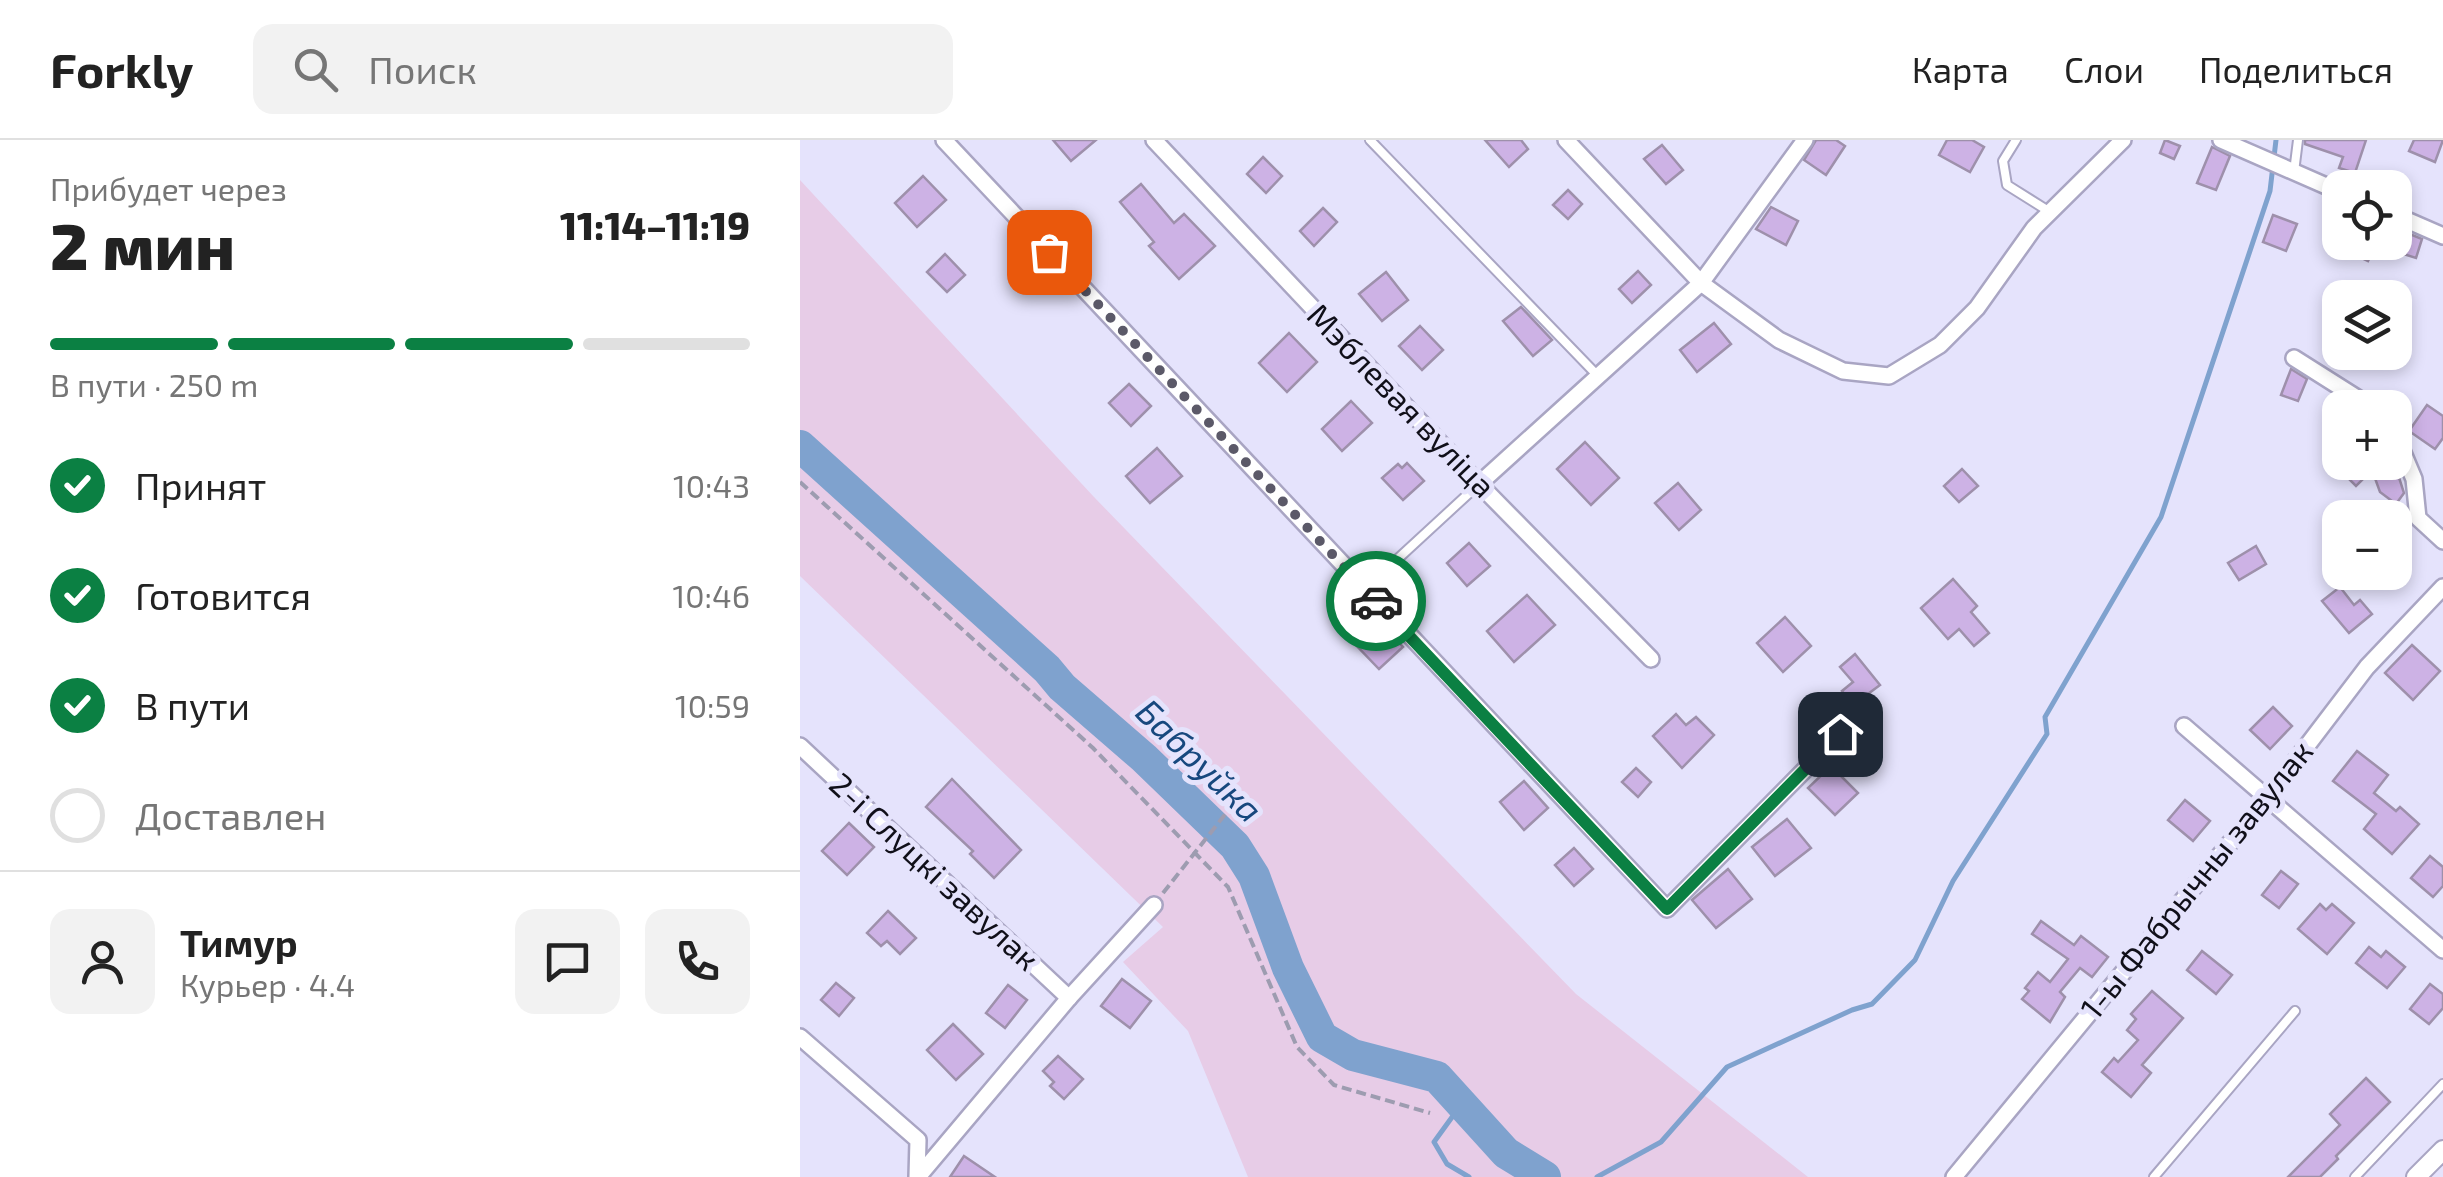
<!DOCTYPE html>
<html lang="ru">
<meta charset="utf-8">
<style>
:root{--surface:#fff;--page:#f2f2f2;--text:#222;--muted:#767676;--line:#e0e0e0;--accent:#0b8043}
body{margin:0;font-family:"Exo 2",sans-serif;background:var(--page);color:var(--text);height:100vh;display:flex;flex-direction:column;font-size:38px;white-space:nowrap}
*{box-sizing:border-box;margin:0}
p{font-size:32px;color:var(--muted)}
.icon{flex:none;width:55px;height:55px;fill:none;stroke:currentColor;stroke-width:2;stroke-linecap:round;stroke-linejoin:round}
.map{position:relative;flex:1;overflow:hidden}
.side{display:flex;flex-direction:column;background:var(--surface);width:800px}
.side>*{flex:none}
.controls{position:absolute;left:1522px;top:30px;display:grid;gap:20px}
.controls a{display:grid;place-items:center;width:90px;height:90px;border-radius:20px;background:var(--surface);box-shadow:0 5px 15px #0003;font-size:50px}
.pin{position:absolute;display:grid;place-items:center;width:85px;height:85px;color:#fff;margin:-42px;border-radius:20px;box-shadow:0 5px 15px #0006}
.courier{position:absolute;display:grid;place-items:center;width:100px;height:100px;margin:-50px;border:8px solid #0b8043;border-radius:50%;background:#fff;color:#222;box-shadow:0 2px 12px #0007}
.summary em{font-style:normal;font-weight:800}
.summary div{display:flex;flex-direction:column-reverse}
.summary{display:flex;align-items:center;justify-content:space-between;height:170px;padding:0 50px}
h1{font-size:65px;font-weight:800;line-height:75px}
.bar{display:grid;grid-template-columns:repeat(4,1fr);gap:15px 10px;align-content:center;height:120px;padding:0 50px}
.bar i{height:12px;border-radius:8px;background:var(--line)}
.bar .on{background:var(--accent)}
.bar p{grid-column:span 4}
.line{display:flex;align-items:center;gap:25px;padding:0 50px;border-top:2px solid var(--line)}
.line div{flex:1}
.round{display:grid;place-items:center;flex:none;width:105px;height:105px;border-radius:20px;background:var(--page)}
ol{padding:0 50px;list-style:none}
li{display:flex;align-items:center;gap:30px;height:110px}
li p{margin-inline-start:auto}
li .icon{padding:10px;border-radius:50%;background:var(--accent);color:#fff;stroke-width:4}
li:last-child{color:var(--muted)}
li i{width:55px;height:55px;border:5px solid var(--line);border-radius:50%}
header{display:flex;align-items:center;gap:60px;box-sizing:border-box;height:140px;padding:0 50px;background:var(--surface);border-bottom:2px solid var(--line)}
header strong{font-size:48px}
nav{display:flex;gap:55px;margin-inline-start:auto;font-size:35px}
.search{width:700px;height:90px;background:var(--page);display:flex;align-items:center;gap:25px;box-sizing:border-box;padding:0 35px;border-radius:20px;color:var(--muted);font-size:38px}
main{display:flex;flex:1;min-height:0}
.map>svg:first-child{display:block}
.green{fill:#e7cce7}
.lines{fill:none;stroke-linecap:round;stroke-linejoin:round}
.stream{stroke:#7fa2ce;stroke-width:5}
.river{stroke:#7fa2ce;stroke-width:32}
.building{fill:#cdb2e5;stroke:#9e90ab;stroke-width:2.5}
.service-casing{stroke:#a9a5c3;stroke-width:12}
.minor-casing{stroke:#a9a5c3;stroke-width:20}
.tertiary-casing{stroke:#a9a5c3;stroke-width:22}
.path{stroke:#9d9cb0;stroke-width:4;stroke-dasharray:10 5;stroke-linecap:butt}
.service{stroke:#fff;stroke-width:8}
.minor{stroke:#fff;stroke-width:15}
.tertiary{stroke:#fff;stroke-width:18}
.done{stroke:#5b5968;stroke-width:10;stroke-dasharray:0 18}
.route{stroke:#0b8043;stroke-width:12}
.labels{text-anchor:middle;stroke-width:10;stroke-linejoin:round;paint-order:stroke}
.street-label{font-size:32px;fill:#100f19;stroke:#e5e3fc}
.water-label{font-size:35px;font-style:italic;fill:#17487e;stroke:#e5e3fc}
</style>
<header>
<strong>Forkly</strong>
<div class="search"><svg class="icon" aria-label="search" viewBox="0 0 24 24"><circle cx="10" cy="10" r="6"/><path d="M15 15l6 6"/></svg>Поиск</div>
<nav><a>Карта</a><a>Слои</a><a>Поделиться</a></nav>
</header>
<main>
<section class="side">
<div class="summary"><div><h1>2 мин</h1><p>Прибудет через</p></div><em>11:14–11:19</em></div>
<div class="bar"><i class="on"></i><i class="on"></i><i class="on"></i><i></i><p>В пути · 250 m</p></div>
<ol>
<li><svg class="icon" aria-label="check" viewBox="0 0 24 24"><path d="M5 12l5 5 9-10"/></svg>Принят<p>10:43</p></li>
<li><svg class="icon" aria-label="check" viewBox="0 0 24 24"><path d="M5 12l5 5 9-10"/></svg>Готовится<p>10:46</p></li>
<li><svg class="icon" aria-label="check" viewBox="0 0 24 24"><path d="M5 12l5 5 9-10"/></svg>В пути<p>10:59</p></li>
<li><i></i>Доставлен</li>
</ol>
<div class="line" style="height:180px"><a class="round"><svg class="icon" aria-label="person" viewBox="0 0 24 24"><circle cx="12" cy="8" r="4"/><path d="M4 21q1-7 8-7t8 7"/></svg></a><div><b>Тимур</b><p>Курьер · 4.4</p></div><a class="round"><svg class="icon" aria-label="chat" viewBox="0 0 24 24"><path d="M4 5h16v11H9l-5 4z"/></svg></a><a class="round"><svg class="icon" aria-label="phone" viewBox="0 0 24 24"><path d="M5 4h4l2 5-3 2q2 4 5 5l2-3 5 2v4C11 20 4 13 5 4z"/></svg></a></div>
</section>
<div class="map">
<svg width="1643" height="1037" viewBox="0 0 1643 1037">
<rect width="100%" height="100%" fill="#e5e3fc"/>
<path class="green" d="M0 40 294 357 776 854 1008 1037H448L388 891 323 822 363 787 0 436Z"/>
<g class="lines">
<g class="stream">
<path d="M663 962 634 1002 647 1024 669 1037"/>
<path d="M797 1037 861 1002 927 927 1052 870 1072 864 1115 820 1153 741 1247 594 1245 577 1361 377 1470 51 1476 0"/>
</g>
<path class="river" d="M0 306 247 529 262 547 344 618 435 706 454 736 488 828 522 897 553 915 637 937 706 1013 745 1037"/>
</g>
<g class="building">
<path d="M253 0H296L271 21Z"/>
<path d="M685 0H721L728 9 709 27Z"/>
<path d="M1016 0H1036L1045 6 1026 35 1004 20Z"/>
<path d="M1147 0H1172L1184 7 1170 32 1139 15Z"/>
<path d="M1365 0 1380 6 1374 19 1360 13Z"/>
<path d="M1505 0H1566L1555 33 1539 28 1543 17 1505 4Z"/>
<path d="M1614 0H1643L1635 22 1609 11Z"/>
<path d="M862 5 883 30 866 44 844 19Z"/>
<path d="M1412 7 1430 16 1416 50 1397 43Z"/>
<path d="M463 17 482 36 466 53 447 34Z"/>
<path d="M123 36 146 60 117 87 95 63Z"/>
<path d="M341 44 374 83 384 74 415 106 379 139 349 106 354 102 320 62Z"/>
<path d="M768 50 782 64 768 79 753 65Z"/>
<path d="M971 67 998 81 986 105 956 89Z"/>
<path d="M523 68 537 82 514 106 500 91Z"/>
<path d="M1473 75 1497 84 1486 111 1463 102Z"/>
<path d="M1600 90 1622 99 1616 118 1594 111Z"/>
<path d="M1528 102H1577L1568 121Z"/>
<path d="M145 114 165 135 147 152 127 132Z"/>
<path d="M838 131 851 145 832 163 819 149Z"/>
<path d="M586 132 608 160 582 181 559 154Z"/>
<path d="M721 167 752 200 733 216 703 181Z"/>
<path d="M914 183 931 204 897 232 880 210Z"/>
<path d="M620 186 643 210 622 230 599 206Z"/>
<path d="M489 193 517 222 487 252 459 223Z"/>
<path d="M1491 229 1507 239 1498 261 1481 255Z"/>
<path d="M329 244 351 266 331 286 309 263Z"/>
<path d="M551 261 572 283 542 311 522 289Z"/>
<path d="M1627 265 1643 276V298L1635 309 1609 291Z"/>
<path d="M785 302 819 338 791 365 757 329Z"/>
<path d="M357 308 382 336 350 363 326 336Z"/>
<path d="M1532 322H1594L1604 353 1596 364 1580 352 1572 330 1556 346Z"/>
<path d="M607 323 624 341 603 360 582 338 598 324 602 328Z"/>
<path d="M1162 329 1178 346 1159 362 1144 346Z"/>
<path d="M878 343 901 370 879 390 855 363Z"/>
<path d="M669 403 690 426 667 446 647 423Z"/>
<path d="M1456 406 1466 424 1439 440 1428 423Z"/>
<path d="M1153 439 1177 466 1171 472 1189 493 1174 506 1159 489 1148 499 1121 468Z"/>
<path d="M1540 447 1554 465 1560 460 1572 474 1549 493 1522 461Z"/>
<path d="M727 455 755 485 714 522 687 491Z"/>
<path d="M985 477 1011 506 983 532 957 503Z"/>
<path d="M577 479 603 507 579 529 553 502Z"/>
<path d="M1612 505 1640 531 1613 560 1585 533Z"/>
<path d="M1055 514 1080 545 1053 565 1042 551 1053 542 1040 527Z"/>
<path d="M1473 567 1492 586 1470 609 1450 590Z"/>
<path d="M876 574 886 585 896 577 914 595 882 628 853 596Z"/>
<path d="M1557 611 1588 635 1574 653 1596 671 1600 667 1619 684 1592 714 1564 689 1576 674 1533 641Z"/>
<path d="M1031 626 1058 653 1035 675 1008 648Z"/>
<path d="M836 628 851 642 838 657 822 642Z"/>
<path d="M152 639 221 710 194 738 170 714 173 711 126 667Z"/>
<path d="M724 641 748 668 724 690 700 662Z"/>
<path d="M1385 660 1410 681 1393 701 1368 680Z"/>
<path d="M987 679 1011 708 975 736 952 707Z"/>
<path d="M49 683 74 707 47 735 22 711Z"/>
<path d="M774 708 793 729 774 746 755 725Z"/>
<path d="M1630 716 1643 727V746L1633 757 1611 738Z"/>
<path d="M928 729 952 759 916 788 892 760Z"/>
<path d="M1481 731 1498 744 1479 768 1462 755Z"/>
<path d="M1520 764 1526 770 1532 764 1554 783 1527 814 1498 789Z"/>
<path d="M88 771 116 798 100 814 87 801 81 806 67 793Z"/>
<path d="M1241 781 1274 805 1281 796 1308 817 1292 837 1280 828 1260 852 1265 857 1250 882 1222 859 1229 851 1225 848 1238 832 1250 842 1268 819 1232 794Z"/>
<path d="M1569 807 1581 817 1586 811 1605 827 1587 848 1556 823Z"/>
<path d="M1402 811 1432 835 1416 854 1387 830Z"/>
<path d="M322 839 351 861 330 888 301 866Z"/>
<path d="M36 843 54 858 39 876 21 860Z"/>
<path d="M1630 844 1643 854V868L1629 884 1610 869Z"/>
<path d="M208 845 227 860 205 888 186 873Z"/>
<path d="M1352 851 1383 878 1342 925 1351 933 1331 957 1302 932 1314 918 1318 922 1338 900 1327 890 1336 879 1331 874Z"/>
<path d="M153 884 183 914 156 940 127 910Z"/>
<path d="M258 916 283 939 264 959 250 946 254 942 243 931Z"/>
<path d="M1566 938 1590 962 1536 1016 1538 1019 1520 1037H1488L1540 985 1530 974Z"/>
<path d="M164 1016 195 1037H150Z"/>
</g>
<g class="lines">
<defs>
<g id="service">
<path d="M570 0 798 236"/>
<path d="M1216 0 1203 21 1207 45 1250 72"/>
<path d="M1494 32 1498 0"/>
<path d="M565 449 679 344"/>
<path d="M1354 1037 1495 871"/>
<path d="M1555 1037 1643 944"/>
</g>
<g id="minor">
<path d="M144 0 867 769 1065 569"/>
<path d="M354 0 679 344 851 519"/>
<path d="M766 0 901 143 979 200 1043 231 1089 236 1140 205 1177 168 1234 88 1323 0"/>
<path d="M1421 0 1540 52"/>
<path d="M1595 75 1643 96"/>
<path d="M1494 218 1573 268"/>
<path d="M1595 294 1614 339 1618 378 1643 401"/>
<path d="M679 344 901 143 1005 0"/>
<path d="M1384 586 1643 810"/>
<path d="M0 606 269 858"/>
<path d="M0 897 118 1000 117 1037"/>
<path d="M118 1037 269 858 354 765"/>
<path d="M1154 1037 1468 657 1567 527 1643 447"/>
</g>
<path id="tertiary" d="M1616 1037 1643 1010"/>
</defs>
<use href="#service" class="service-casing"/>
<use href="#minor" class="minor-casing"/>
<use href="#tertiary" class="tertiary-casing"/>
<g class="path">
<path d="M0 342 293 608 428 747 497 907 534 945 630 973"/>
<path d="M363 753 427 672"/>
</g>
<use href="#service" class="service"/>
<use href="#minor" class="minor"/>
<use href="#tertiary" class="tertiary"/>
</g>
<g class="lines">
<path class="done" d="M249 112 576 461"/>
<path class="route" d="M576 461 867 769 1040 594"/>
</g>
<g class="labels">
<g class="street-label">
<text transform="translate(601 261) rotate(46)" y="11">Мэблевая вуліца</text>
<text transform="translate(134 732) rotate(43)" y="11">2-і Слуцкі завулак</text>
<text transform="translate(1397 740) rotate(-51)" y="11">1-ы Фабрычны завулак</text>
</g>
<g class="water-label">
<text transform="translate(399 621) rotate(44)" y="12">Бабруйка</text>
</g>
</g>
</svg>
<div class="controls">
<a><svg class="icon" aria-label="locate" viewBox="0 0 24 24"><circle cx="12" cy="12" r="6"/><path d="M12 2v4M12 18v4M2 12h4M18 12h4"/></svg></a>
<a><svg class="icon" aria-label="layers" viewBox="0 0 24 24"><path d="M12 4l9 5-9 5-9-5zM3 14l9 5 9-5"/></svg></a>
<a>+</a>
<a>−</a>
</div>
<div class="pin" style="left:249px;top:112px;background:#ea580c"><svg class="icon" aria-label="bag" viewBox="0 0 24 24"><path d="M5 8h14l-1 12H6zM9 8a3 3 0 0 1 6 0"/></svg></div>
<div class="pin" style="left:1040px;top:594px;background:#1f2937"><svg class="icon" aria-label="home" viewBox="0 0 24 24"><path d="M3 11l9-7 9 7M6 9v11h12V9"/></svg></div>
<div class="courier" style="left:576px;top:461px"><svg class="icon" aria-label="car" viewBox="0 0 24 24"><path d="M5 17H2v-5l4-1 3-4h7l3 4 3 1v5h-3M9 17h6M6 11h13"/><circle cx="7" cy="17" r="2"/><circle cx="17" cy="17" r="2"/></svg></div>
</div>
</main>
